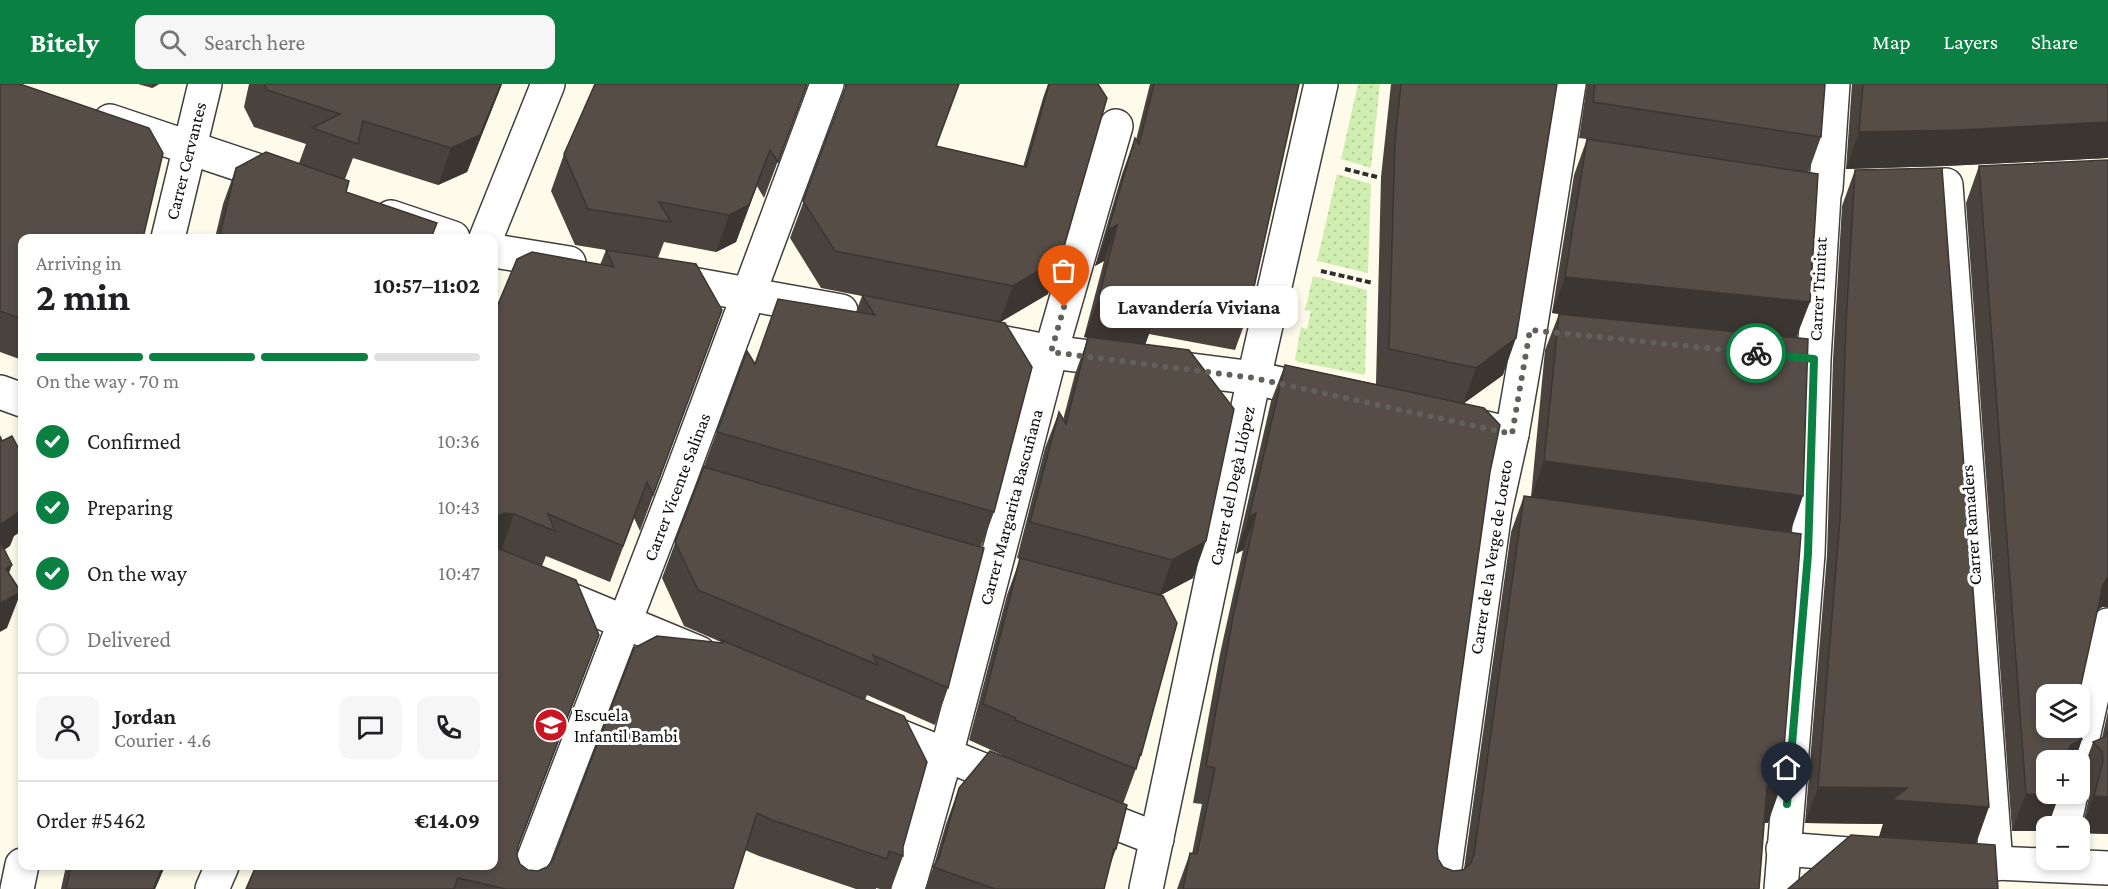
<!DOCTYPE html>
<meta charset="utf-8">
<style>
:root{--surface:#fff;--page:#f6f6f6;--text:#202124;--muted:#757577;--line:#e0e0e0;--accent:#0b8043}
body{margin:0;font-family:"Crimson Pro",serif;background:var(--page);color:var(--text);height:100vh;display:flex;flex-direction:column;font-size:22px;white-space:nowrap}
*{box-sizing:border-box;margin:0}
p{font-size:20px;color:var(--muted)}
.icon{flex:none;width:33px;height:33px;fill:none;stroke:currentColor;stroke-width:2;stroke-linecap:round;stroke-linejoin:round}
.map{position:relative;flex:1;overflow:hidden}
.panel{position:absolute;left:18px;top:150px;width:480px;height:636px;display:flex;flex-direction:column;background:var(--surface);border-radius:12px;box-shadow:0 3px 9px #0003}
.panel>*{flex:none}
.tools{position:absolute;left:2036px;top:600px;display:grid;gap:12px}
.tools a{display:grid;place-items:center;width:54px;height:54px;border-radius:12px;background:var(--surface);box-shadow:0 3px 9px #0003;font-size:30px}
.pin{position:absolute;display:grid;place-items:center;width:51px;height:51px;color:#fff;margin:-62px -26px;border-radius:50% 50% 50% 0;rotate:-45deg;box-shadow:0 0 6px #0007}
.pin .icon{rotate:45deg}
.courier{position:absolute;display:grid;place-items:center;width:60px;height:60px;margin:-30px;border:4px solid #0b8043;border-radius:50%;background:#fff;color:#222;box-shadow:0 2px 8px #0007}
.bubble{position:absolute;height:42px;border-radius:12px;background:var(--surface);box-shadow:0 3px 9px #0003;font-size:20px;font-weight:700;line-height:42px;text-align:center}
.summary em{font-style:normal;font-weight:700}
.summary div{display:flex;flex-direction:column-reverse}
.summary{display:flex;align-items:center;justify-content:space-between;height:102px;padding:0 18px}
h1{font-size:39px;font-weight:700;line-height:45px}
.bar{display:grid;grid-template-columns:repeat(4,1fr);gap:9px 6px;align-content:center;height:72px;padding:0 18px}
.bar i{height:8px;border-radius:4px;background:var(--line)}
.bar .current{background:var(--accent)}
.bar p{grid-column:span 4}
.line{display:flex;align-items:center;gap:15px;padding:0 18px;border-top:2px solid var(--line)}
.line div{flex:1}
.round{display:grid;place-items:center;flex:none;width:63px;height:63px;border-radius:12px;background:var(--page)}
ol{padding:0 18px;list-style:none}
li{display:flex;align-items:center;gap:18px;height:66px}
li p{margin-inline-start:auto}
li .icon{padding:6px;border-radius:50%;background:var(--accent);color:#fff;stroke-width:4}
li:last-child{color:var(--muted)}
li i{width:33px;height:33px;border:3px solid var(--line);border-radius:50%}
header{display:flex;align-items:center;gap:36px;box-sizing:border-box;height:84px;padding:0 30px;background:var(--accent);color:#fff}
header strong{font-size:28px}
nav{display:flex;gap:33px;margin-inline-start:auto;font-size:21px}
.search{width:420px;height:54px;background:var(--page);display:flex;align-items:center;gap:15px;box-sizing:border-box;padding:0 21px;border-radius:12px;color:var(--muted);font-size:22px}
.map>svg:first-child{display:block}
.park{fill:url(#park-dots)}
.lines{fill:none;stroke-linecap:round;stroke-linejoin:round}
.street-casing{stroke:#3f3f3f;stroke-width:36}
.path{stroke:#2e2e2e;stroke-width:4;stroke-dasharray:6 3;stroke-linecap:butt}
.street{stroke:#fff;stroke-width:33}
.wall{fill:#4a423d}
.shaded-wall{fill:#3c3632}
.building{fill:#564d47;stroke:#3c3632;stroke-width:1.5}
.done{stroke:#61605a;stroke-width:6;stroke-dasharray:0 10.8}
.route{stroke:#0b8043;stroke-width:8}
.labels{text-anchor:middle;stroke-width:6;stroke-linejoin:round;paint-order:stroke}
.street-label{font-size:18px;fill:#0c0c0c;stroke:#fff}
.poi-label{font-size:18px;fill:#0c0c0c;stroke:#fff;text-anchor:start}
</style>
<header>
<strong>Bitely</strong>
<div class="search"><svg class="icon" aria-label="search" viewBox="0 0 24 24"><circle cx="10" cy="10" r="6"/><path d="M15 15l6 6"/></svg>Search here</div>
<nav><a>Map</a><a>Layers</a><a>Share</a></nav>
</header>
<div class="map">
<svg width="2108" height="805" viewBox="0 0 2108 805">
<defs>
<pattern id="park-dots" width="8" height="8" patternUnits="userSpaceOnUse" patternTransform="scale(1.5)"><rect width="8" height="8" fill="#d1eeb1"/><path d="M2 2h.1M6 6h.1" fill="none" stroke="#b2cb97" stroke-width="1.8" stroke-linecap="round"/></pattern>
</defs>
<rect width="100%" height="100%" fill="#fffbeb"/>
<g class="park">
<path d="M1358 0H1380L1371 84 1341 75Z"/>
<path d="M1337 90 1371 100 1368 189 1317 177Z"/>
<path d="M1313 192 1367 206 1365 291 1298 278 1295 275 1301 243 1307 245 1311 227 1305 226Z"/>
</g>
<g class="lines">
<defs>
<g id="street">
<path d="M110 37 283 95"/>
<path d="M1946 101 1996 780"/>
<path d="M391 133 453 154"/>
<path d="M168 154 205 0"/>
<path d="M486 154 548 0"/>
<path d="M494 167 569 179"/>
<path d="M664 195 841 227"/>
<path d="M974 253 1051 268 1254 294 1322 309"/>
<path d="M0 308 22 316"/>
<path d="M1455 337 1512 350"/>
<path d="M494 484 699 569"/>
<path d="M877 643 1018 700"/>
<path d="M2078 676 2108 541"/>
<path d="M1080 725 1157 755"/>
<path d="M2064 742 2071 710"/>
<path d="M1783 765 1874 772"/>
<path d="M1973 778 2108 784"/>
<path d="M17 805 22 781"/>
<path d="M212 805 222 782"/>
<path d="M522 805 679 397 827 0"/>
<path d="M908 805 946 671 1051 268 1116 42"/>
<path d="M1146 805 1254 294 1321 0"/>
<path d="M1442 805 1495 427 1512 350 1530 246 1569 0"/>
<path d="M1781 805 1808 470 1814 275 1824 111 1826 104 1833 0"/>
</g>
</defs>
<use href="#street" class="street-casing"/>
<g class="path">
<path d="M1345 85 1377 93"/>
<path d="M1321 187 1373 199"/>
</g>
<use href="#street" class="street"/>
</g>
<g class="wall">
<path d="M0 0 22 154V276L0 268Z"/>
<path d="M138 0H159L152 4Z"/>
<path d="M249 0H502L467 88 438 101 353 74 345 95 346 108 432 154H215L223 120 236 84 299 79 306 60 254 43 244 23Z"/>
<path d="M807 0 764 114 757 102 736 158 716 168 664 158 658 174 722 226 640 447 634 434 610 498 546 472 542 482 599 551 518 764 517 772 520 780 528 786 538 787 547 783 720 559 721 558 684 542 662 494 747 267 754 280 856 228 862 212 821 204 790 154 845 6V0H959L936 62 1023 83 1043 14 1048 0H1098L1048 210 1000 238 994 428 981 463 948 604 935 641 867 611 865 616 903 763V772L891 805H880L876 804V805H856L759 772 745 766 733 805H246L494 782V230L600 181 606 166 575 161 551 107 564 70Z"/>
<path d="M1150 0H1299L1248 230 1235 266 1149 250 1145 261 1193 494 1161 511 1141 671 1123 720 1116 765 1110 781 1104 805H925L934 781 946 740 959 704 1002 671 969 656 1007 511 1020 475 1017 474 1045 364 1059 328 1063 336 1075 290 1088 254 1084 253 1104 177 1095 182 1122 90 1135 54 1136 56Z"/>
<path d="M1391 0H1557L1503 291 1464 319 1490 388 1437 766 1438 775 1443 783 1453 787 1464 785 1511 448 1524 412 1531 413 1545 266 1559 230 1552 229 1574 91 1587 55 1579 54 1587 0H1825L1821 53 1808 89 1797 254 1790 448 1768 739H1764L1759 805H1177L1190 769 1192 770 1202 720 1193 719 1220 570 1243 466 1236 470 1271 317 1285 281 1376 300 1381 93Z"/>
<path d="M1852 0H2108V74L1945 82 1846 85Z"/>
<path d="M1979 82 2102 523 2097 527 2046 610 2082 655 2075 676H2046L2059 711 2048 742H2046V747H2012L1966 119Z"/>
<path d="M1855 86 1989 723 1879 753 1883 740 1805 739 1827 471 1833 276 1842 122Z"/>
<path d="M2108 627V750L2081 749 2089 713V704L2080 694 2093 658 2102 654Z"/>
<path d="M66 782H165L155 805H61Z"/>
</g>
<g class="shaded-wall">
<path d="M153 0H159L152 4Z"/>
<path d="M501 0H502L467 88 438 101 451 64Z"/>
<path d="M2108 38V72L2107 74 1945 82 1846 85 1859 48Z"/>
<path d="M770 66 736 158 716 168 729 131Z"/>
<path d="M1117 141 1104 177 1095 182 1108 146Z"/>
<path d="M1061 173 1048 210 999 239 1013 202Z"/>
<path d="M1565 193 1810 218 1796 254 1552 229Z"/>
<path d="M1098 217 1158 225 1145 261 1084 253Z"/>
<path d="M1516 254 1503 291 1463 320 1476 284Z"/>
<path d="M1544 377 1803 412 1790 449 1531 413Z"/>
<path d="M22 418V447L14 452 10 462 0 469V441L20 420Z"/>
<path d="M505 429 514 430 501 467 494 466V436L495 433Z"/>
<path d="M1256 429 1243 466 1236 470 1249 433Z"/>
<path d="M1206 457 1193 494 1159 512 1172 476Z"/>
<path d="M12 481 0 514 6 485Z"/>
<path d="M2107 492H2108V523H2102L2094 529 2103 501Z"/>
<path d="M21 508 7 544 0 548V519Z"/>
<path d="M2082 655 2075 676H2063L2071 661Z"/>
<path d="M1767 702H1781L1768 739 1754 738Z"/>
<path d="M1818 703 1907 704 1989 723 1976 760 1879 753 1883 740 1805 739Z"/>
<path d="M2026 710 2059 711 2048 742H2046V747H2012Z"/>
<path d="M2094 712 2108 713V750L2081 749Z"/>
<path d="M163 782H165L155 805H153Z"/>
</g>
<g class="building">
<path d="M0 0H20L149 44 163 69 143 154H22V235L0 227Z"/>
<path d="M264 0H501L480 51 451 64 363 37 358 60 312 44 340 30 267 6Z"/>
<path d="M595 0H807L778 78 770 66 749 121 729 131 659 118 671 138 588 125 564 70Z"/>
<path d="M847 0H959L936 62 1026 83 1049 0H1098L1107 14 1061 173 1013 202 835 167 803 117Z"/>
<path d="M1154 0H1299L1248 230 1147 210 1158 225 1098 217 1117 141 1108 146 1135 54 1139 60Z"/>
<path d="M1401 0H1557L1516 254 1476 284 1389 265 1395 57Z"/>
<path d="M1595 0H1825L1821 53 1593 18Z"/>
<path d="M1863 0H2108V38L1959 46 1859 48Z"/>
<path d="M1587 55 1818 90 1810 218 1565 193Z"/>
<path d="M266 68 349 97 346 108 437 139 431 154H219L236 84Z"/>
<path d="M2108 76V492L2103 501 2079 610H2046V644H2073L2074 646 2082 655 2071 661 2066 669 2064 676H2046V710H2059V711L2026 710 1979 82Z"/>
<path d="M1942 84 1989 723 1892 716 1907 704 1818 703 1840 435 1846 239 1855 86Z"/>
<path d="M606 166 696 180 722 226 653 411 647 398 623 462 548 430 555 447 514 430 505 429 495 433 494 436V230L517 175 532 168 614 183Z"/>
<path d="M862 211 1005 239 1032 283 994 428 717 348 747 267 755 280 778 215 875 231Z"/>
<path d="M1559 230 1808 255 1803 412 1544 377Z"/>
<path d="M1088 253 1189 266 1234 325 1206 457 1172 476 1030 438 1059 328 1066 340Z"/>
<path d="M1285 281 1484 324 1500 341 1490 388 1437 766 1438 775 1443 783 1453 787 1463 786 1470 780 1474 771 1524 412 1801 450 1781 702H1767L1759 805H1183L1190 769 1197 770 1215 684 1206 682 1233 533 1256 429 1249 433Z"/>
<path d="M0 352 2 357 12 352 22 371V418L20 420 22 424V426L0 441Z"/>
<path d="M704 383 984 464 948 604 873 571 878 581 698 506 675 458Z"/>
<path d="M0 457 12 481 6 485 21 508 0 519Z"/>
<path d="M494 460 500 465 576 496 599 551 518 762 517 772 520 780 528 786 538 787 547 783 553 776 634 564 657 552 723 559 721 556 904 632 927 678 903 763V772L889 767 887 775 772 736 757 729 733 805H506L458 794 454 805H246L256 782H494Z"/>
<path d="M1020 474 1163 512 1177 539 1141 671 1140 670 1136 685 1015 636 1016 634 983 620Z"/>
<path d="M2108 646V713L2094 712 2103 677 2102 667 2093 658 2105 653Z"/>
<path d="M990 667 1127 721 1116 765H1114L1104 805H995L933 783 939 774 959 704Z"/>
<path d="M1851 751 1995 761 1998 805H1788Z"/>
<path d="M71 782H163L153 805H66Z"/>
</g>
<g class="lines">
<path class="done" d="M1064 223 1051 268 1254 294 1512 350 1530 246 1756 269"/>
<path class="route" d="M1756 269 1814 275 1808 470 1787 720"/>
</g>
<defs>
<symbol id="school-disc" viewBox="-11 -11 22 22"><circle r="9.5" fill="#ca1622" stroke="#fff"/><path d="M0-5L7-2L0 1L-7-2ZM-4 1L0 2.5L4 1V4Q0 6-4 4Z" fill="#fff"/></symbol>
</defs>
<g fill-rule="evenodd">
<use href="#school-disc" x="532" y="622" width="38" height="38"/>
</g>
<g class="labels">
<g class="street-label">
<text transform="translate(186 77) rotate(-76)" y="6">Carrer Cervantes</text>
<text transform="translate(1818 205) rotate(-87)" y="6">Carrer Trinitat</text>
<text transform="translate(1232 402) rotate(-78)" y="6">Carrer del Degà Llópez</text>
<text transform="translate(677 403) rotate(-69)" y="6">Carrer Vicente Salinas</text>
<text transform="translate(1011 423) rotate(-75)" y="6">Carrer Margarita Bascuñana</text>
<text transform="translate(1971 441) rotate(-94)" y="6">Carrer Ramaders</text>
<text transform="translate(1491 473) rotate(-81)" y="6">Carrer de la Verge de Loreto</text>
</g>
<g class="poi-label">
<text x="574" y="637">Escuela<tspan x="574" dy="21">Infantil Bambi</tspan></text>
</g>
</g>
</svg>
<div class="tools">
<a><svg class="icon" aria-label="layers" viewBox="0 0 24 24"><path d="M12 4l9 5-9 5-9-5zM3 14l9 5 9-5"/></svg></a>
<a>+</a>
<a>−</a>
</div>
<div class="pin" style="left:1064px;top:223px;background:#ea580c"><svg class="icon" aria-label="bag" viewBox="0 0 24 24"><path d="M5 8h14l-1 12H6zM9 8a3 3 0 0 1 6 0"/></svg></div>
<div class="pin" style="left:1787px;top:720px;background:#1f2937"><svg class="icon" aria-label="home" viewBox="0 0 24 24"><path d="M3 11l9-7 9 7M6 9v11h12V9"/></svg></div>
<div class="courier" style="left:1756px;top:269px"><svg class="icon" aria-label="bike" viewBox="0 0 24 24"><circle cx="6" cy="16" r="4"/><circle cx="18" cy="16" r="4"/><path d="M6 16l4-8h5l3 8M10 8l3 8H6M13 5h3"/></svg></div>
<div class="bubble" style="left:1100px;top:202px;width:198px">Lavandería Viviana</div>
<section class="panel">
<div class="summary"><div><h1>2 min</h1><p>Arriving in</p></div><em>10:57–11:02</em></div>
<div class="bar"><i class="current"></i><i class="current"></i><i class="current"></i><i></i><p>On the way · 70 m</p></div>
<ol>
<li><svg class="icon" aria-label="check" viewBox="0 0 24 24"><path d="M5 12l5 5 9-10"/></svg>Confirmed<p>10:36</p></li>
<li><svg class="icon" aria-label="check" viewBox="0 0 24 24"><path d="M5 12l5 5 9-10"/></svg>Preparing<p>10:43</p></li>
<li><svg class="icon" aria-label="check" viewBox="0 0 24 24"><path d="M5 12l5 5 9-10"/></svg>On the way<p>10:47</p></li>
<li><i></i>Delivered</li>
</ol>
<div class="line" style="height:108px"><a class="round"><svg class="icon" aria-label="person" viewBox="0 0 24 24"><circle cx="12" cy="8" r="4"/><path d="M4 21q1-7 8-7t8 7"/></svg></a><div><b>Jordan</b><p>Courier · 4.6</p></div><a class="round"><svg class="icon" aria-label="chat" viewBox="0 0 24 24"><path d="M4 5h16v11H9l-5 4z"/></svg></a><a class="round"><svg class="icon" aria-label="phone" viewBox="0 0 24 24"><path d="M5 4h4l2 5-3 2q2 4 5 5l2-3 5 2v4C11 20 4 13 5 4z"/></svg></a></div>
<div class="line" style="height:78px"><div>Order #5462</div><b>€14.09</b></div>
</section>
</div>
